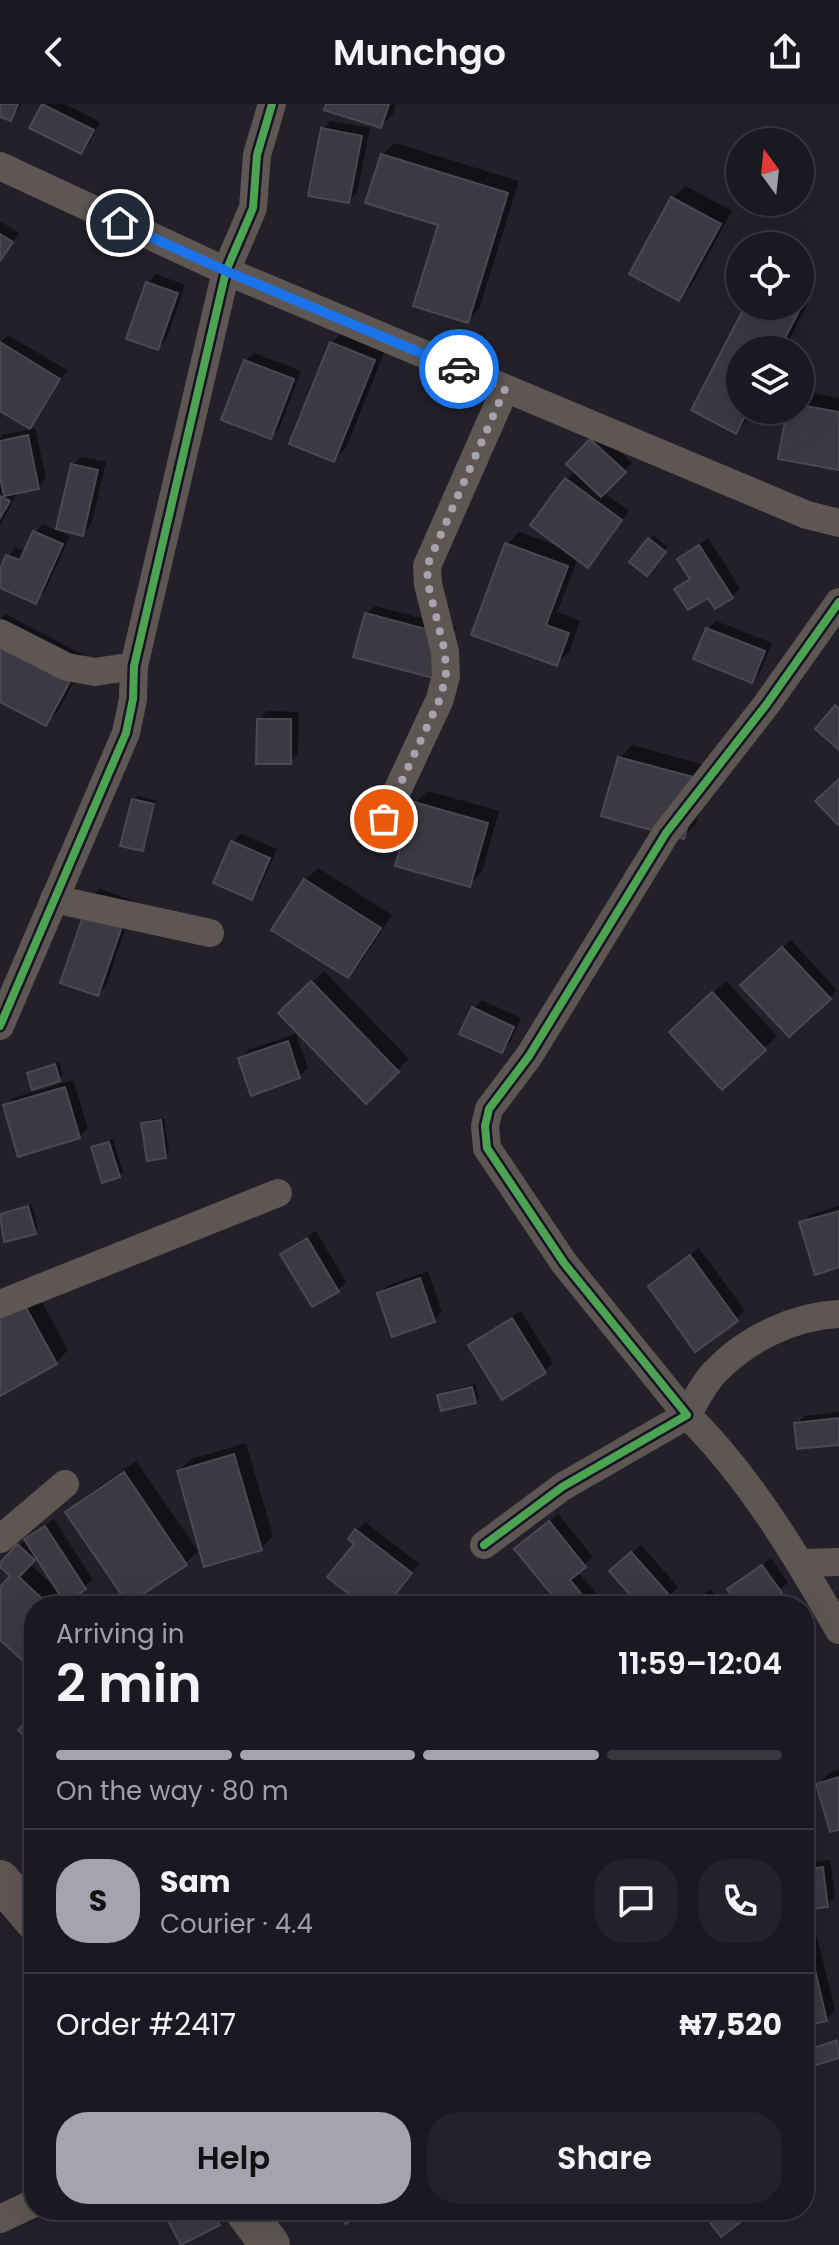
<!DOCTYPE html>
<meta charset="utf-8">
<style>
:root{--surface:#1a1820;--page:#232129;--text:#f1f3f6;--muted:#9fa0a5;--line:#38373e;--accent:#a6a3af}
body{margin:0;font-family:Poppins,sans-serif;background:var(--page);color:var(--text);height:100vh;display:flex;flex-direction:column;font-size:30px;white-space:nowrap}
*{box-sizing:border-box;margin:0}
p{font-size:26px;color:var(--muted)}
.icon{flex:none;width:44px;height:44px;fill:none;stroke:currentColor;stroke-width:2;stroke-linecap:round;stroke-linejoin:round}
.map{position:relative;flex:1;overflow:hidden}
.drawer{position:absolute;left:24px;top:1492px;width:790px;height:624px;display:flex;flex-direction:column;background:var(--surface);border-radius:32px;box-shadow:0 8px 32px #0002,0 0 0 2px var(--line)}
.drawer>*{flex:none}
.needle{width:52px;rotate:345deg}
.buttons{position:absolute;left:726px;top:24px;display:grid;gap:16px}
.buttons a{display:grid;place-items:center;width:88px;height:88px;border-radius:50%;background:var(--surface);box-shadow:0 8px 32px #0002,0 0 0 2px var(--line);font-size:40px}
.pin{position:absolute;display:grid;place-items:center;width:68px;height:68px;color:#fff;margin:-34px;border:4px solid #fff;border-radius:50%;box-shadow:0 2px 8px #0007}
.courier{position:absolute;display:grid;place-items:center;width:80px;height:80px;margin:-40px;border:6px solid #1a73e8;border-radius:50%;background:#fff;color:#222;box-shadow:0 2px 10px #0007}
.overview em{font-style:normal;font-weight:600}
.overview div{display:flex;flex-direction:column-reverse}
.overview{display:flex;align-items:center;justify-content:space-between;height:136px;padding:0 32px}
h1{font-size:52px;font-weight:600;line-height:60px}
.bar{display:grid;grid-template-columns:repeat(4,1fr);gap:12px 8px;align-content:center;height:96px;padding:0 32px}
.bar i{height:10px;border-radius:6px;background:var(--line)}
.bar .active{background:var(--accent)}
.bar p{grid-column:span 4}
.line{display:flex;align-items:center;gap:20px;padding:0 32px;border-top:2px solid var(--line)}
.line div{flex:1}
.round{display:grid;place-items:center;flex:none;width:84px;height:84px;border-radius:32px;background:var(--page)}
.primary-button{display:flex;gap:16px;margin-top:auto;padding:16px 32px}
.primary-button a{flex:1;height:92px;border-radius:32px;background:var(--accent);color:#111;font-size:32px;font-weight:600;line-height:92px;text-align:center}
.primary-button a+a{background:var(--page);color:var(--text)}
header{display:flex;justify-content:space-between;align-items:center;height:104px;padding:0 32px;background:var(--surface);font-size:36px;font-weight:600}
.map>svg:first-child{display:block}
.shadow{fill:#0007;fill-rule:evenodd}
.building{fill:#3c3942;stroke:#4b4851;stroke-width:2}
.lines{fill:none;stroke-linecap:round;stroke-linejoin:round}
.street{stroke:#5d5653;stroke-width:28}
.secondary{stroke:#5e5752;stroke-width:40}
.cycleway-casing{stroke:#181225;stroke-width:13}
.cycleway{stroke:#4ca352;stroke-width:8}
.done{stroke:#a6a3af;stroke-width:8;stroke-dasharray:0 14.4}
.route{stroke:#1a73e8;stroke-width:10}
</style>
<header><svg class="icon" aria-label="back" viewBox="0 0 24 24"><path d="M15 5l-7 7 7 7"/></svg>Munchgo<svg class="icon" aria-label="share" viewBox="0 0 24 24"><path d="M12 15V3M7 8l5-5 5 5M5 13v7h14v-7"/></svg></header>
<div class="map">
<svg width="839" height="2141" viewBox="0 0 839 2141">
<rect width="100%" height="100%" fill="#23202a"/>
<g class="shadow">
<path d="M0 0H22L11 15 0 10Z"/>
<path d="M45 0H65L100 18 89 40 81 48 43 1Z"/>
<path d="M328 0H396L393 10 380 22Z"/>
<path d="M331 17 370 24 357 89 349 97 323 25Z"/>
<path d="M395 39 519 77 479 205 467 217 440 120 382 51Z"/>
<path d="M685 82 732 107 691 182 679 194 673 94Z"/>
<path d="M0 117 19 129 0 159Z"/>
<path d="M156 170 185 181 166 236 158 244 148 179Z"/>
<path d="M800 179 814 187 784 246H740V306H753L748 315 736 327 694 306 748 202H800Z"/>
<path d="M344 227 386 244 346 344 334 356 332 239Z"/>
<path d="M8 231 67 266 38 314 29 322 0 305V239Z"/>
<path d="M254 249 301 267 279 325 270 333 245 257Z"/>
<path d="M803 287 839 294V364L789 306H800V290Z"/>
<path d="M35 324 46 374 38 383 19 386 0 421V334L3 331Z"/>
<path d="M600 328 632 359 603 388 629 407 595 453 578 454 557 508 580 517 569 548 556 560 507 440 519 428 561 443 566 376 576 366 569 360Z"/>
<path d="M81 353 106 358 91 421 82 430 73 361Z"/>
<path d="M43 420 70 432 44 489 36 497 0 482V470L8 452 16 444 26 448 35 428Z"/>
<path d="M653 431 668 443 650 466 632 457Z"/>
<path d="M708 434 740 484 732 492 677 486 691 473 679 455Z"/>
<path d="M375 502 456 523 444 564 366 510Z"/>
<path d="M5 510 87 553 58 607 46 619 0 596V516Z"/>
<path d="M716 517 772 539 760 568 751 577 708 525Z"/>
<path d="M267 607 299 608 298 650 290 658 259 616Z"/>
<path d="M632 641 712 663 696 720 684 732 620 654Z"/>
<path d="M428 687 499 707 482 768 469 780 415 699Z"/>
<path d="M137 692 156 696 146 741 142 744 133 696Z"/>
<path d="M241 730 277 745 259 786 251 794 233 738Z"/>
<path d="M318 764 392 811 360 860 348 872 306 776Z"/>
<path d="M100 785 134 797 106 882 98 890 91 793Z"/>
<path d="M791 836 837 886 829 894 743 881Z"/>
<path d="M324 867 409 955 366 997 281 909Z"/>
<path d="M726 877 777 932 722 983 684 916Z"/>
<path d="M482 896 521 914 510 939 501 947 474 904Z"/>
<path d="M296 930 308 964 299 973 240 954 248 946Z"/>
<path d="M59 958 63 971 59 975 29 970Z"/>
<path d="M73 976 88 1024 79 1033 5 1002 13 994Z"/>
<path d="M164 1014 169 1048 165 1052 143 1020 147 1016Z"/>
<path d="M113 1035 123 1068 119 1071 93 1044Z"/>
<path d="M32 1100 38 1124 34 1128 5 1136 0 1110Z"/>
<path d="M839 1102V1161L801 1119 810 1111Z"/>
<path d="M316 1127 346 1178 338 1186 283 1150 291 1142Z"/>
<path d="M699 1144 745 1207 736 1215 650 1182Z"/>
<path d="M428 1167 442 1208 434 1216 379 1190 387 1182Z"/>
<path d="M37 1189 68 1246 56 1259 0 1289V1210Z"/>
<path d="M521 1207 553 1259 545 1267 503 1293 471 1241 479 1233Z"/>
<path d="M475 1280 479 1294 475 1297 440 1292 443 1288Z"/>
<path d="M839 1308V1339L796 1320 805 1312Z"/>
<path d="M246 1339 273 1432 261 1445 179 1367 191 1355Z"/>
<path d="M136 1357 198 1447 186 1459 68 1408 80 1396Z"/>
<path d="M558 1410 593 1453 577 1467 603 1498 599 1502H564L525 1437Z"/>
<path d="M54 1415 93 1476 68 1495 76 1502H34V1564L0 1533V1486L13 1472 1 1461 31 1430ZM37 1452 57 1485 30 1460Z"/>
<path d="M365 1418 419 1460 385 1502H367L356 1440 357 1427Z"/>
<path d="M641 1441 678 1483 657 1502H643L620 1459Z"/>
<path d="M771 1454 788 1479 758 1502H741L729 1485Z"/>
<path d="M710 1485 725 1502H692Z"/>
<path d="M839 1666V1724L818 1680 831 1668Z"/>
<path d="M830 1756 835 1792 827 1801 804 1804V1759Z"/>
<path d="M816 1829 835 1906 826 1915 804 1920V1832Z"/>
<path d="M839 1934V1952L804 1963V1946Z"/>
<path d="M164 2106H225L227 2111 219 2119 183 2140Z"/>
</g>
<g class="building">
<path d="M0 0H18L11 17 0 13Z"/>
<path d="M42 0 94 26 81 50 29 24Z"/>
<path d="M326 0H389L381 24 324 6Z"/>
<path d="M321 24 362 32 349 99 308 92Z"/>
<path d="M381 50 508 89 468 219 413 202 438 121 365 99Z"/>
<path d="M671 93 721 120 679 197 629 170Z"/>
<path d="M0 130 13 138 0 157Z"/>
<path d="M146 178 178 189 158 246 126 235Z"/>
<path d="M800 198 803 199 779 246H740V306H748L736 330 691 306 745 202H800Z"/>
<path d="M0 238 60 275 30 325 0 307Z"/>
<path d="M330 238 375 256 334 358 289 340Z"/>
<path d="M244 256 294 275 271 335 221 316Z"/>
<path d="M800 301 839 308V366L778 355 787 306H800Z"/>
<path d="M28 331 39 385 4 392 0 374V337Z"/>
<path d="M590 335 626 368 601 393 566 360Z"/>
<path d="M71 360 98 366 83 432 56 425Z"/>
<path d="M565 374 622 416 588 464 530 421Z"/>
<path d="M0 392 10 397 0 414Z"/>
<path d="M33 427 63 440 36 500 0 484V465L6 451 20 456Z"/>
<path d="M648 434 666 448 647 472 629 458Z"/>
<path d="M505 439 568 462 546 521 569 529 557 562 471 531Z"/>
<path d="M699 441 733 494 715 505 708 494 688 506 674 485 690 475 677 455Z"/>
<path d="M365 509 448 531 437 575 353 553Z"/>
<path d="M706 524 765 547 752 579 693 555Z"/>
<path d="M0 526 76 566 46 622 0 598Z"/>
<path d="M835 601 839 605V646L815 625Z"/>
<path d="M257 615H291V660H256Z"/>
<path d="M618 653 701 675 684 735 601 712Z"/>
<path d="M839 675V721H838L815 697Z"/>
<path d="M132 695 154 700 143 747 120 742Z"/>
<path d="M414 698 488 719 470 783 395 762Z"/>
<path d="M231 737 270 754 252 796 213 779Z"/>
<path d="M304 775 381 824 348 874 271 826Z"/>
<path d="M90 792 128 805 98 892 60 879Z"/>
<path d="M782 843 831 895 789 933 740 881Z"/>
<path d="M311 877 399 968 366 1000 278 909Z"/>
<path d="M712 888 766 946 722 986 669 928Z"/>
<path d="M472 903 514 923 502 949 459 930Z"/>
<path d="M288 937 300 974 251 992 238 954Z"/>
<path d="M55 960 60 977 32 986 27 969Z"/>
<path d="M65 983 80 1034 18 1053 3 1001Z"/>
<path d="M161 1016 166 1054 147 1057 141 1019Z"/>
<path d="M109 1038 120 1073 102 1079 91 1043Z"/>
<path d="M28 1102 36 1130 4 1138 0 1110Z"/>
<path d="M839 1107V1163L815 1171 799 1118Z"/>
<path d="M307 1134 339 1188 312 1203 280 1150Z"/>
<path d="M690 1151 738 1217 695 1248 648 1182Z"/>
<path d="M420 1174 435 1218 392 1233 377 1189Z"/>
<path d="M24 1200 57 1260 0 1292V1213Z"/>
<path d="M512 1214 546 1269 502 1296 468 1241Z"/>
<path d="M472 1283 476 1299 441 1307 437 1291Z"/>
<path d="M839 1314V1341L797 1345 794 1319Z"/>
<path d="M234 1350 262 1446 204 1463 177 1367Z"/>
<path d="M124 1368 187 1461 128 1500 65 1408Z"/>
<path d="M549 1417 586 1463 570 1476 591 1502H561L514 1445Z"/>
<path d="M45 1422 86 1485 65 1499 24 1435Z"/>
<path d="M355 1425 412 1469 386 1502H364L327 1473 354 1440 348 1435Z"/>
<path d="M17 1440 35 1456 19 1473 50 1502H34V1567L0 1536V1483L10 1472 0 1463V1459Z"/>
<path d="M631 1448 671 1493 660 1502H640L609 1467Z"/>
<path d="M762 1461 782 1489 762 1502H738L727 1485Z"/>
<path d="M34 1609V1641L18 1626Z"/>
<path d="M839 1673V1726L830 1728 816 1680Z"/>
<path d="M823 1763 828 1803 804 1806V1766Z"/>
<path d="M808 1836 827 1917 804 1922V1837Z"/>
<path d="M837 1936 839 1954 804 1965V1947Z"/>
<path d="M162 2106H212L220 2121 181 2141Z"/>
<path d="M336 2106H364L346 2120Z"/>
<path d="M706 2106H756L721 2133 703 2109Z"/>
</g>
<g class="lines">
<g class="street">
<path d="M0 62 226 167 807 411 839 419"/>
<path d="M0 529 67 563 95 568 134 562"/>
<path d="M384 715 440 595 446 572 445 548 428 480 427 462 505 285"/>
<path d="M54 795 210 829"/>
<path d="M0 922 126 629 133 595 134 562 226 167 253 104 257 51 272 0"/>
<path d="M0 1200 278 1089"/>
<path d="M839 1210C794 1212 746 1235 715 1268 703 1280 695 1298 687 1311 749 1372 796 1451 839 1526"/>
<path d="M0 1435 65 1380"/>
<path d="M484 1441 562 1383 687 1311 564 1159 487 1044 485 1022 489 1005 529 952 666 729 766 601 839 498"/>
<path d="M800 1459 839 1458"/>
<path d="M0 2115 34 2099"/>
</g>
<g class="secondary">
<path d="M0 1776 34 1816"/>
<path d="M244 2106 270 2141"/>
</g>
<defs>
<g id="cycleway">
<path d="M0 922 126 629 133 595 134 562 226 167 253 104 257 51 272 0"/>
<path d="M484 1441 562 1383 687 1311 564 1159 487 1044 485 1022 489 1005 529 952 666 729 766 601 839 498"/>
</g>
</defs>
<use href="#cycleway" class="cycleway-casing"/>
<use href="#cycleway" class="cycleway"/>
</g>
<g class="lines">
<path class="done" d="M384 715 440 595 446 572 445 548 428 480 427 462 505 285 459 265"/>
<path class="route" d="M120 119 226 167 459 265"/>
</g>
</svg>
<div class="buttons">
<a><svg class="needle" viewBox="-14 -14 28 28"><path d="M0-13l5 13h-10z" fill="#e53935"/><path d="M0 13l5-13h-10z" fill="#9fa0a5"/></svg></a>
<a><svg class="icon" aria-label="locate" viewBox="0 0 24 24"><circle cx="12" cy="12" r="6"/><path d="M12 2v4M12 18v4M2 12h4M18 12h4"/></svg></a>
<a><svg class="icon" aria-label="layers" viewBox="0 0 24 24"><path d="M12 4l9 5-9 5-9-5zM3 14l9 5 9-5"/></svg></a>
</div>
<div class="pin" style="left:384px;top:715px;background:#ea580c"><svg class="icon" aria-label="bag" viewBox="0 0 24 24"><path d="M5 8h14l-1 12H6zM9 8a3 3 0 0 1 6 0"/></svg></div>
<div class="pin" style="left:120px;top:119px;background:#1f2937"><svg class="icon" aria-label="home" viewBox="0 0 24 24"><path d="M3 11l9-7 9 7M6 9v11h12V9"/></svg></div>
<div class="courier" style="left:459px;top:265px"><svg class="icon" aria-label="car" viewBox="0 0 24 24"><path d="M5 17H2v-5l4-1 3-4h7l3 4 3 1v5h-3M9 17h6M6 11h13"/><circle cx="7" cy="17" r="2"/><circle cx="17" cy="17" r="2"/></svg></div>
<section class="drawer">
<div class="overview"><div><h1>2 min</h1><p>Arriving in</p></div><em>11:59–12:04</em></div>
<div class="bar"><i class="active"></i><i class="active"></i><i class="active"></i><i></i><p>On the way · 80 m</p></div>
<div class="line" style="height:144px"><b class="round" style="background:var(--accent);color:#111">S</b><div><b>Sam</b><p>Courier · 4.4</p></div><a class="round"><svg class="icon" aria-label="chat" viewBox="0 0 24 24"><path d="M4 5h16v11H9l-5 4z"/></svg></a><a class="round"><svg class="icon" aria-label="phone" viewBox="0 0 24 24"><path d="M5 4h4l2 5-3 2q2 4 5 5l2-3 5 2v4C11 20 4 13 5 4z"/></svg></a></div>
<div class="line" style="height:104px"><div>Order #2417</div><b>₦7,520</b></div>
<div class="primary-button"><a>Help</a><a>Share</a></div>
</section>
</div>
